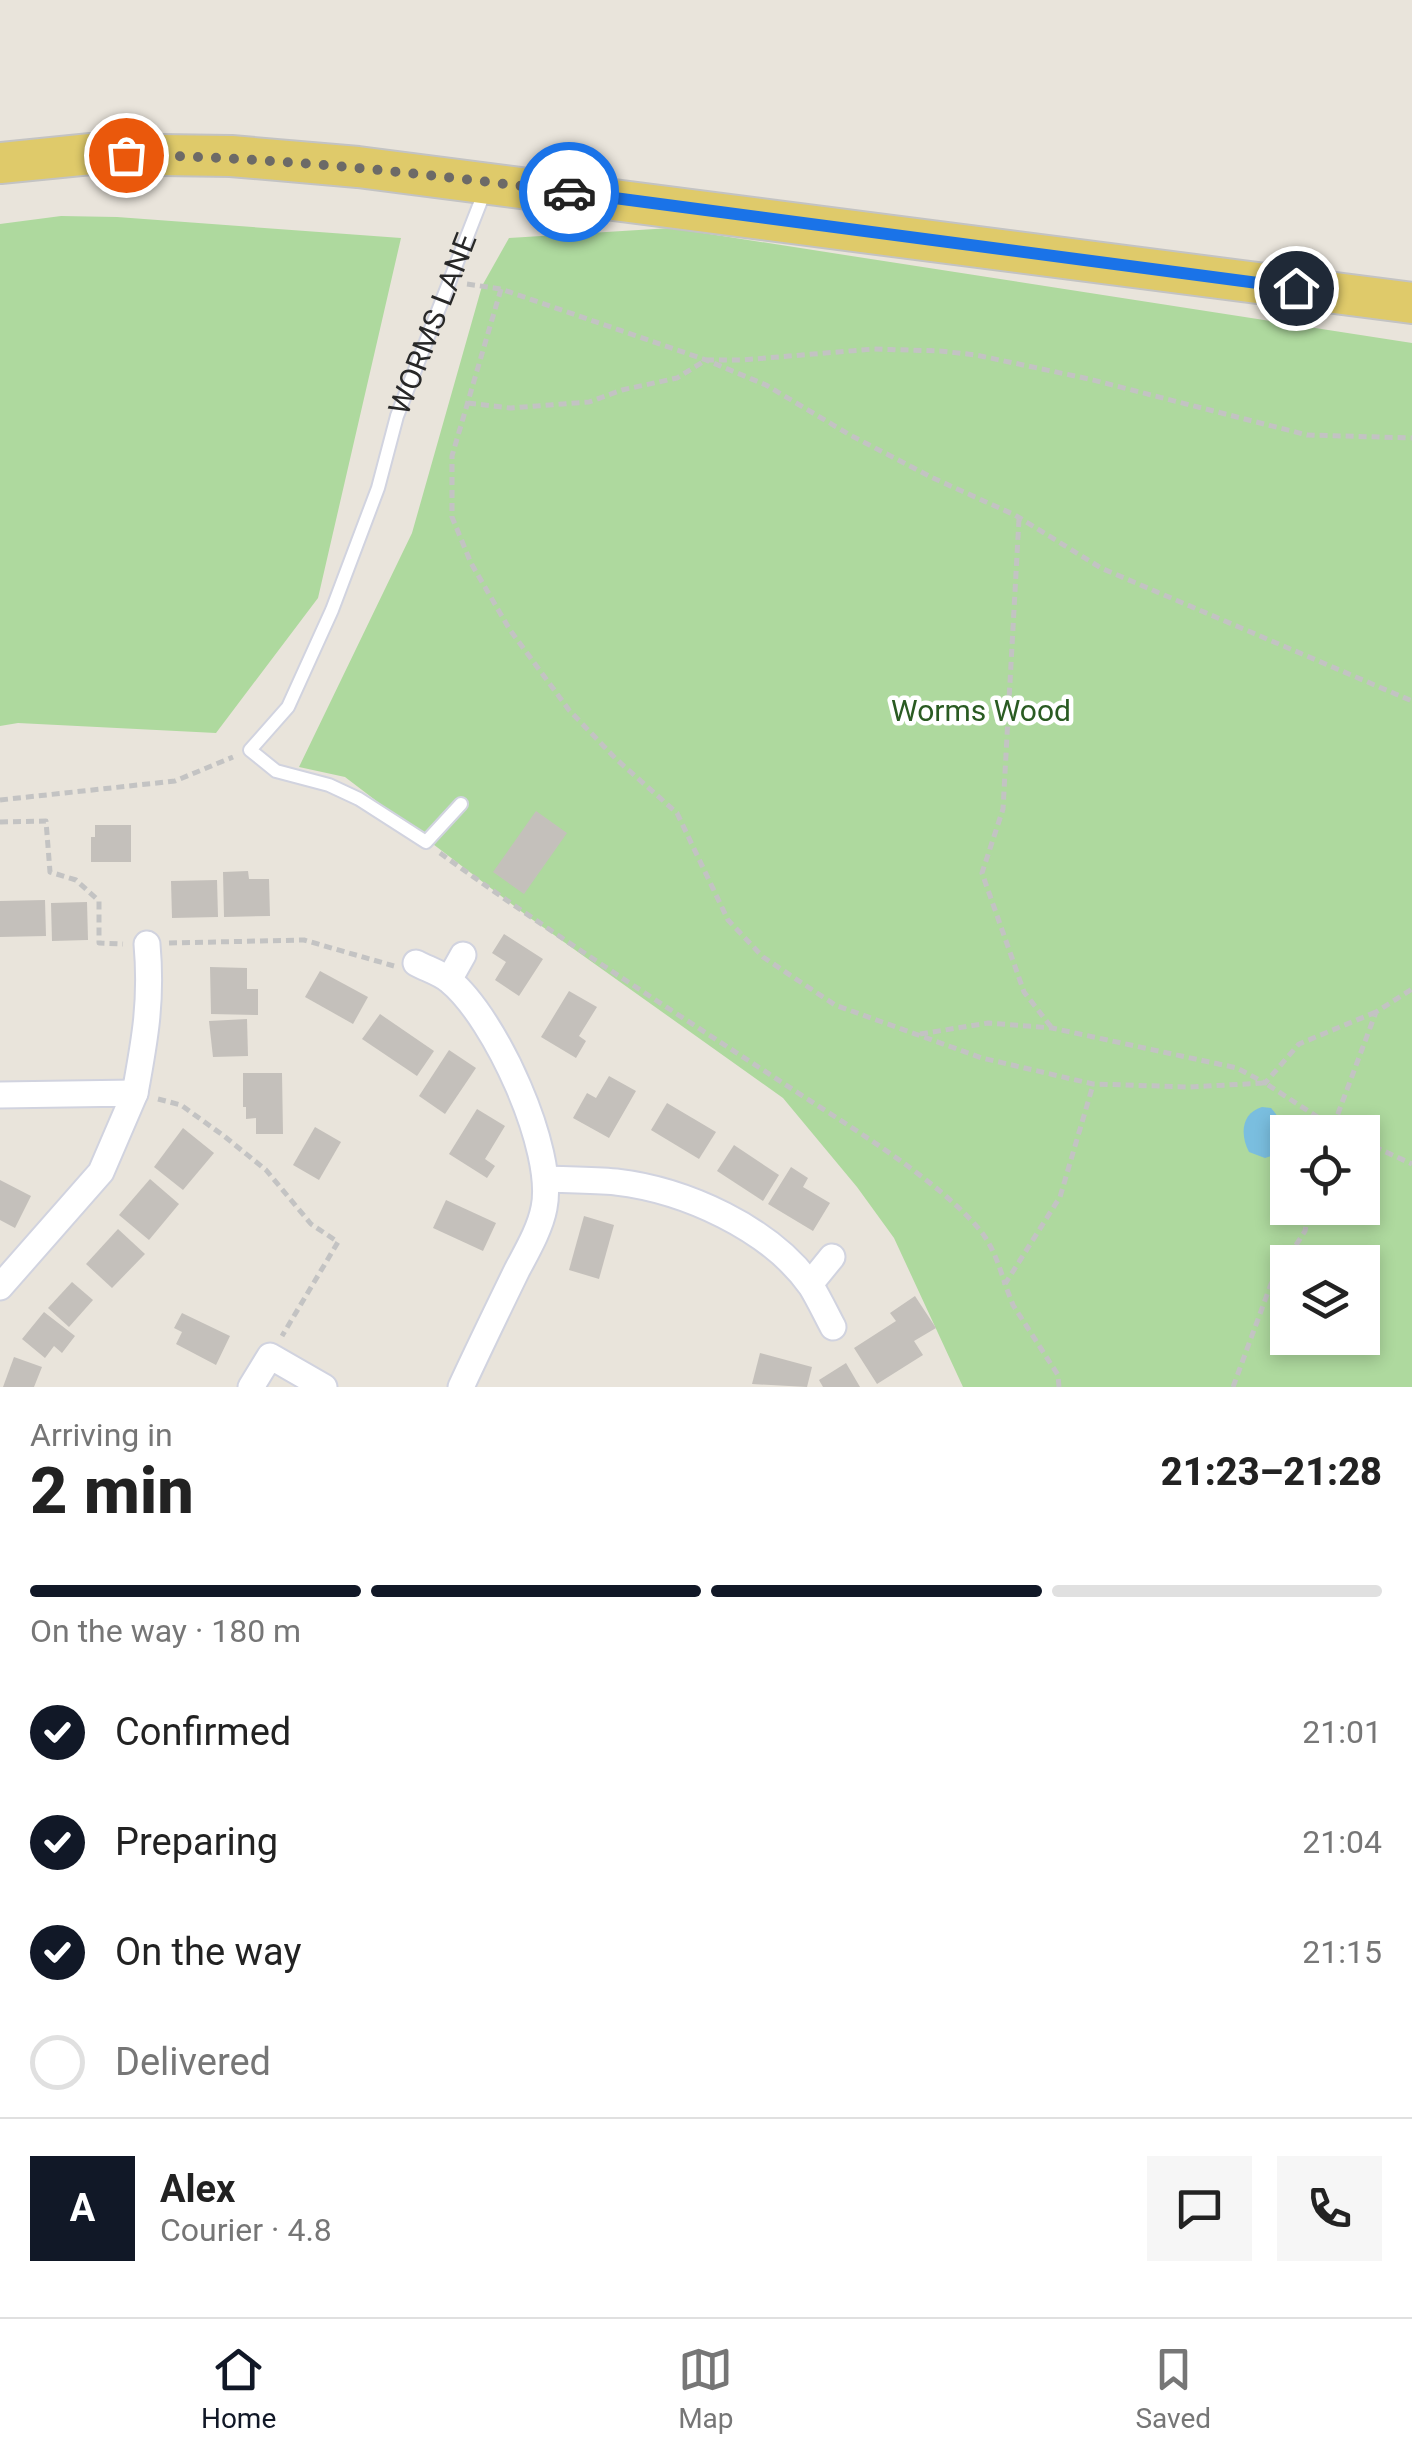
<!DOCTYPE html>
<meta charset="utf-8">
<style>
:root{--surface:#fff;--page:#f6f6f6;--text:#222;--muted:#767676;--line:#e0e0e0;--accent:#111827}
body{margin:0;font-family:Roboto,sans-serif;background:var(--page);color:var(--text);height:100vh;display:flex;flex-direction:column;font-size:38px;white-space:nowrap}
*{box-sizing:border-box;margin:0}
p{font-size:32px;color:var(--muted)}
.icon{flex:none;width:55px;height:55px;fill:none;stroke:currentColor;stroke-width:2;stroke-linecap:round;stroke-linejoin:round}
.map{position:relative;height:1387px;overflow:hidden}
.details{display:flex;flex-direction:column;background:var(--surface);flex:1}
.details>*{flex:none}
.buttons{position:absolute;left:1270px;top:1115px;display:grid;gap:20px}
.buttons a{display:grid;place-items:center;width:110px;height:110px;border-radius:0px;background:var(--surface);box-shadow:0 5px 15px #0003;font-size:50px}
.pin{position:absolute;display:grid;place-items:center;width:85px;height:85px;color:#fff;margin:-42px;border:5px solid #fff;border-radius:50%;box-shadow:0 2px 10px #0007}
.courier{position:absolute;display:grid;place-items:center;width:100px;height:100px;margin:-50px;border:8px solid #1a73e8;border-radius:50%;background:#fff;color:#222;box-shadow:0 2px 12px #0007}
.headline em{font-style:normal;font-weight:800}
.headline div{display:flex;flex-direction:column-reverse}
.headline{display:flex;align-items:center;justify-content:space-between;height:170px;padding:0 30px}
h1{font-size:65px;font-weight:800;line-height:75px}
.bar{display:grid;grid-template-columns:repeat(4,1fr);gap:15px 10px;align-content:center;height:120px;padding:0 30px}
.bar i{height:12px;border-radius:8px;background:var(--line)}
.bar .on{background:var(--accent)}
.bar p{grid-column:span 4}
.line{display:flex;align-items:center;gap:25px;padding:0 30px;border-top:2px solid var(--line)}
.line div{flex:1}
.round{display:grid;place-items:center;flex:none;width:105px;height:105px;border-radius:0px;background:var(--page)}
ol{padding:0 30px;list-style:none}
li{display:flex;align-items:center;gap:30px;height:110px}
li p{margin-inline-start:auto}
li .icon{padding:10px;border-radius:50%;background:var(--accent);color:#fff;stroke-width:4}
li:last-child{color:var(--muted)}
li i{width:55px;height:55px;border:5px solid var(--line);border-radius:50%}
.tabs{display:flex;justify-content:space-around;align-items:center;height:140px;border-top:2px solid var(--line);background:var(--surface);font-size:28px;color:var(--muted)}
.tabs a{display:grid;justify-items:center;gap:5px}
.tabs .on{color:var(--accent)}
.map>svg:first-child{display:block}
.green{fill:#aed99e;fill-rule:evenodd}
.water{fill:#7abedf}
.building{fill:#c4c0bb}
.lines{fill:none;stroke-linecap:round;stroke-linejoin:round}
.lane-casing{stroke:#d1d3df;stroke-width:16}
.street-casing{stroke:#d1d3df;stroke-width:29}
.primary-casing{stroke:#c3c3c3;stroke-width:44}
.path{stroke:#c3c3c3;stroke-width:5;stroke-dasharray:8 5;stroke-linecap:butt}
.lane{stroke:#fff;stroke-width:12}
.street{stroke:#fff;stroke-width:25}
.primary{stroke:#dfca6a;stroke-width:40}
.done{stroke:#6c6a67;stroke-width:10;stroke-dasharray:0 18}
.route{stroke:#1a73e8;stroke-width:12}
.labels{text-anchor:middle;stroke-width:9;stroke-linejoin:round;paint-order:stroke}
.street-label{font-size:30px;fill:#282828;stroke:#fff}
.park-label{font-size:30px;fill:#2a5b22;stroke:#fff}
</style>
<div class="map">
<svg width="1412" height="1387" viewBox="0 0 1412 1387">
<rect width="100%" height="100%" fill="#e9e4db"/>
<g class="green">
<path d="M61 216 117 217 401 238 318 598 216 733 18 723 0 726V224Z"/>
<path d="M671 228 1412 343V1387H963L894 1238 857 1187 783 1098 526 915 345 777 299 767 412 533 482 286 509 238ZM1288 1132H1362V1208H1288ZM1288 1262H1362V1338H1288Z"/>
</g>
<path class="water" d="M1262 1107 1271 1108C1282 1120 1289 1137 1281 1153L1265 1158 1249 1152C1240 1135 1241 1113 1262 1107Z"/>
<g class="building">
<path d="M536 811 567 833 524 894 493 872Z"/>
<path d="M95 825H131V862H91V837H95Z"/>
<path d="M248 871 249 879H269L270 916 224 917 223 872Z"/>
<path d="M217 880 218 917 172 918 171 881Z"/>
<path d="M45 900 46 936 0 937V901Z"/>
<path d="M87 902 88 940 52 941 51 903Z"/>
<path d="M504 934 543 959 519 996 495 980 506 962 492 953Z"/>
<path d="M210 967 247 968V989H258V1015L211 1014Z"/>
<path d="M320 971 368 997 353 1024 305 997Z"/>
<path d="M569 991 597 1007 579 1036 586 1041 576 1058 541 1037Z"/>
<path d="M380 1014 434 1051 417 1076 362 1039Z"/>
<path d="M247 1019 248 1056 213 1057 209 1021Z"/>
<path d="M449 1050 476 1068 445 1114 419 1096Z"/>
<path d="M243 1073H282L283 1134H256V1118L246 1119V1107H243Z"/>
<path d="M609 1076 636 1091 609 1138 573 1118 587 1093 596 1098Z"/>
<path d="M667 1103 716 1132 699 1159 651 1130Z"/>
<path d="M477 1109 505 1126 485 1159 495 1166 487 1178 449 1154Z"/>
<path d="M315 1127 341 1142 319 1180 293 1165Z"/>
<path d="M183 1128 214 1153 183 1190 154 1167Z"/>
<path d="M734 1145 779 1175 763 1201 717 1171Z"/>
<path d="M791 1167 808 1178 803 1187 830 1203 813 1231 768 1204Z"/>
<path d="M150 1179 179 1204 149 1240 119 1215Z"/>
<path d="M0 1180 31 1196 15 1228 0 1220Z"/>
<path d="M446 1200 496 1223 483 1251 433 1228Z"/>
<path d="M584 1216 614 1225 599 1279 569 1270Z"/>
<path d="M118 1229 145 1254 112 1288 86 1264Z"/>
<path d="M72 1282 93 1300 69 1327 48 1308Z"/>
<path d="M915 1296 936 1328 914 1341 923 1355 877 1384 854 1348 896 1321 890 1313Z"/>
<path d="M44 1312 75 1336 62 1353 54 1346 45 1358 22 1339Z"/>
<path d="M182 1313 230 1336 216 1365 176 1344 182 1332 174 1328Z"/>
<path d="M760 1353 812 1367 807 1387 752 1384Z"/>
<path d="M14 1357 42 1367 34 1387H3Z"/>
<path d="M846 1363 860 1387H823L819 1380Z"/>
</g>
<g class="lines">
<defs>
<g id="lane">
<path id="s1" d="M461 804 426 842 359 799 329 785 276 771 250 750 288 707 332 610 378 488 397 416 486 188"/>
</g>
<g id="street">
<path d="M416 963C427 969 441 973 450 981 495 1018 556 1150 544 1208 540 1229 527 1251 517 1270 498 1309 479 1348 461 1387"/>
<path d="M449 980 463 955"/>
<path d="M135 1093C145 1039 152 1000 147 944"/>
<path d="M0 1095 135 1093 101 1172 0 1287"/>
<path d="M546 1179C569 1180 593 1180 616 1182 685 1190 770 1228 811 1286 819 1299 826 1314 833 1327"/>
<path d="M810 1284 832 1257"/>
<path d="M251 1387 270 1356 324 1387"/>
</g>
<path id="primary" d="M0 163 91 154 231 156 358 167 1412 303"/>
</defs>
<use href="#lane" class="lane-casing"/>
<use href="#street" class="street-casing"/>
<use href="#primary" class="primary-casing"/>
<g class="path">
<path d="M467 284 501 289 706 360 766 385 850 435 933 478 1015 515 1101 568 1412 701"/>
<path d="M501 289 452 456V517L471 563 510 630 569 710 616 759 677 813 728 920 763 957 835 1005 982 1058 1093 1084 1189 1087 1265 1083 1333 1127 1376 1012 1412 989"/>
<path d="M468 403 510 408 589 402 622 390 677 378 706 360H742L874 349 940 351 976 355 1089 379 1307 435 1412 438"/>
<path d="M1019 519 1003 809 982 873 1024 992 1052 1028"/>
<path d="M0 800 175 781 233 757"/>
<path d="M0 822 46 821 50 872 76 880 99 901V943L123 944"/>
<path d="M440 853C552 934 668 1008 783 1083 843 1123 933 1175 979 1229 992 1244 999 1265 1005 1284"/>
<path d="M169 943 304 940 394 966"/>
<path d="M920 1034 988 1023 1052 1028 1237 1068 1265 1083 1299 1044 1376 1012"/>
<path d="M158 1099 181 1105 224 1136 266 1170 311 1224 338 1242 282 1336"/>
<path d="M1326 1132 1333 1127 1344 1132"/>
<path d="M1362 1141 1412 1164"/>
<path d="M1059 1387 1058 1375 1013 1305 1005 1284 1060 1197 1093 1085"/>
<path d="M1233 1387 1271 1284 1305 1231 1309 1208"/>
</g>
<use href="#lane" class="lane"/>
<use href="#street" class="street"/>
<use href="#primary" class="primary"/>
</g>
<g class="lines">
<path class="done" d="M126 155C275 157 422 173 569 192"/>
<path class="route" d="M569 192 1296 288"/>
</g>
<g class="labels">
<g class="street-label">
<text dy="10" stroke="none"><textPath href="#s1" startOffset="720">WORMS LANE</textPath></text>
</g>
<g class="park-label">
<text x="981" y="721">Worms Wood</text>
</g>
</g>
</svg>
<div class="buttons">
<a><svg class="icon" aria-label="locate" viewBox="0 0 24 24"><circle cx="12" cy="12" r="6"/><path d="M12 2v4M12 18v4M2 12h4M18 12h4"/></svg></a>
<a><svg class="icon" aria-label="layers" viewBox="0 0 24 24"><path d="M12 4l9 5-9 5-9-5zM3 14l9 5 9-5"/></svg></a>
</div>
<div class="pin" style="left:126px;top:155px;background:#ea580c"><svg class="icon" aria-label="bag" viewBox="0 0 24 24"><path d="M5 8h14l-1 12H6zM9 8a3 3 0 0 1 6 0"/></svg></div>
<div class="pin" style="left:1296px;top:288px;background:#1f2937"><svg class="icon" aria-label="home" viewBox="0 0 24 24"><path d="M3 11l9-7 9 7M6 9v11h12V9"/></svg></div>
<div class="courier" style="left:569px;top:192px"><svg class="icon" aria-label="car" viewBox="0 0 24 24"><path d="M5 17H2v-5l4-1 3-4h7l3 4 3 1v5h-3M9 17h6M6 11h13"/><circle cx="7" cy="17" r="2"/><circle cx="17" cy="17" r="2"/></svg></div>
</div>
<section class="details">
<div class="headline"><div><h1>2 min</h1><p>Arriving in</p></div><em>21:23–21:28</em></div>
<div class="bar"><i class="on"></i><i class="on"></i><i class="on"></i><i></i><p>On the way · 180 m</p></div>
<ol>
<li><svg class="icon" aria-label="check" viewBox="0 0 24 24"><path d="M5 12l5 5 9-10"/></svg>Confirmed<p>21:01</p></li>
<li><svg class="icon" aria-label="check" viewBox="0 0 24 24"><path d="M5 12l5 5 9-10"/></svg>Preparing<p>21:04</p></li>
<li><svg class="icon" aria-label="check" viewBox="0 0 24 24"><path d="M5 12l5 5 9-10"/></svg>On the way<p>21:15</p></li>
<li><i></i>Delivered</li>
</ol>
<div class="line" style="height:180px"><b class="round" style="background:var(--accent);color:#fff">A</b><div><b>Alex</b><p>Courier · 4.8</p></div><a class="round"><svg class="icon" aria-label="chat" viewBox="0 0 24 24"><path d="M4 5h16v11H9l-5 4z"/></svg></a><a class="round"><svg class="icon" aria-label="phone" viewBox="0 0 24 24"><path d="M5 4h4l2 5-3 2q2 4 5 5l2-3 5 2v4C11 20 4 13 5 4z"/></svg></a></div>
</section>
<nav class="tabs">
<a class="on"><svg class="icon" aria-label="home" viewBox="0 0 24 24"><path d="M3 11l9-7 9 7M6 9v11h12V9"/></svg>Home</a>
<a><svg class="icon" aria-label="map" viewBox="0 0 24 24"><path d="M3 6l6-2 6 2 6-2v14l-6 2-6-2-6 2zM9 4v14M15 6v14"/></svg>Map</a>
<a><svg class="icon" aria-label="saved" viewBox="0 0 24 24"><path d="M7 4h10v16l-5-4-5 4z"/></svg>Saved</a>
</nav>
